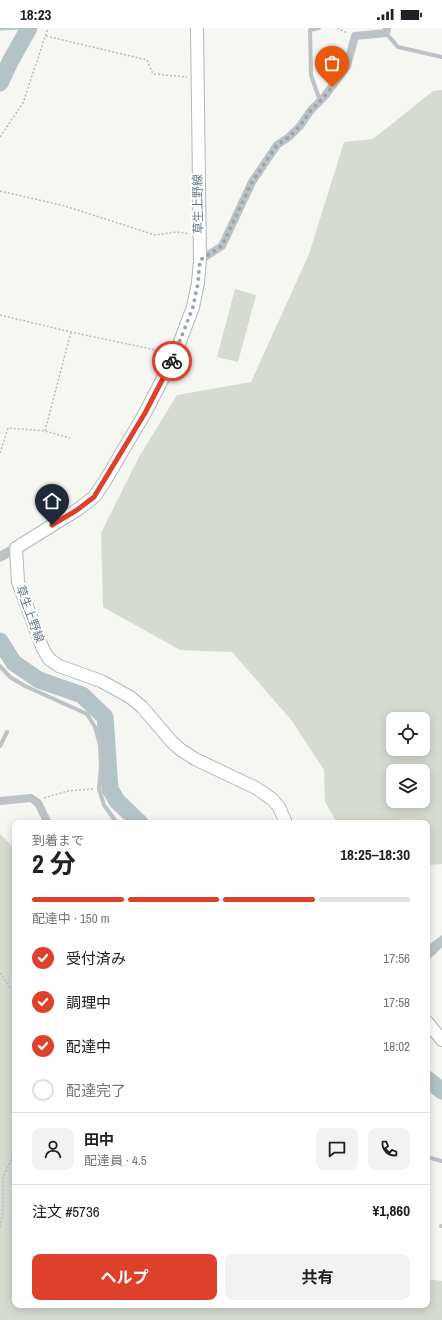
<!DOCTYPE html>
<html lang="ja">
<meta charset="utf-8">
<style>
:root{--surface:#fff;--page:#f2f2f2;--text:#202124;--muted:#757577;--line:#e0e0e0;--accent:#dd412b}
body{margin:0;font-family:"Archivo Narrow","Noto Sans JP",sans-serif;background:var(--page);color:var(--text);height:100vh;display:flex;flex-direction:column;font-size:15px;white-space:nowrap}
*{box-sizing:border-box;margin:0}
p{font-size:13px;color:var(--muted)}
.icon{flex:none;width:22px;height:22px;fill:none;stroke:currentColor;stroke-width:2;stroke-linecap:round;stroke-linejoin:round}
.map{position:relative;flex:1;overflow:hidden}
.side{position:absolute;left:12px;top:792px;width:418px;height:488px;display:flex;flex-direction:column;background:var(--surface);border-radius:8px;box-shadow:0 2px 10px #0003}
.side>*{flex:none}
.buttons{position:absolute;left:386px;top:684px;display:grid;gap:8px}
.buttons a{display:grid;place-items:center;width:44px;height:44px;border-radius:8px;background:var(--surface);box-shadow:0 2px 10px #0003;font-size:20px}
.pin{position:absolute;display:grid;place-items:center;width:34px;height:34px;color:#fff;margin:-41px -17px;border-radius:50% 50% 50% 0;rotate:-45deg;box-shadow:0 0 4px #0007}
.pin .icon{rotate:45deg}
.courier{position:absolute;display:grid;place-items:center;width:40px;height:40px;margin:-20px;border:3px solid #dd412b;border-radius:50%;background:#fff;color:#222;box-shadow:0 1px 5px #0007}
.head em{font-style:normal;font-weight:700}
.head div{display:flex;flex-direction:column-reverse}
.head{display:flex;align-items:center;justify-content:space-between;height:68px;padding:0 20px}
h1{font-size:26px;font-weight:700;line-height:30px}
.bar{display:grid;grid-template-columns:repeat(4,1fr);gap:6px 4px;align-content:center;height:48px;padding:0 20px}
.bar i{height:5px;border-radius:3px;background:var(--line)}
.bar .selected{background:var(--accent)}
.bar p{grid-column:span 4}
.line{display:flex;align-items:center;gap:10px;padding:0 20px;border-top:1px solid var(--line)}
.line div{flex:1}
.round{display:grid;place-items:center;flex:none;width:42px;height:42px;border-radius:8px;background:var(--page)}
ol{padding:0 20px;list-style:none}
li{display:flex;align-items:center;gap:12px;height:44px}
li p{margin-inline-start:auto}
li .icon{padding:4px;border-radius:50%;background:var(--accent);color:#fff;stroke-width:4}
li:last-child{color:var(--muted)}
li i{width:22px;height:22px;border:2px solid var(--line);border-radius:50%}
.cta{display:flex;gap:8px;margin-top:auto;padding:8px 20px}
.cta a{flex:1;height:46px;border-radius:8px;background:var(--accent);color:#fff;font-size:16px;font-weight:700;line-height:46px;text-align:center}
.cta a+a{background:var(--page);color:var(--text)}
.status{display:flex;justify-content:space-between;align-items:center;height:28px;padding:0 20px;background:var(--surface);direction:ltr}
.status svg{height:11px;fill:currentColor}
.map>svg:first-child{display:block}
.green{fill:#d6dbd2;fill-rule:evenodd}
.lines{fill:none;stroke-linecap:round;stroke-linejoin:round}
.stream{stroke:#b4c3c5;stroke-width:3}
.river{stroke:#b4c3c5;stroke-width:17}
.secondary-casing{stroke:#b1b8bb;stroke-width:14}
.path{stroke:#b9bcbe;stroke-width:1.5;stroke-dasharray:2 2;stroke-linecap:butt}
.service{stroke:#bcc2c5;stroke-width:4}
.minor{stroke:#bcc2c5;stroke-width:8}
.tertiary{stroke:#bcc2c5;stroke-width:10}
.secondary{stroke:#fff;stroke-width:12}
.done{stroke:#98a5aa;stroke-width:4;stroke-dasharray:0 7.2}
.route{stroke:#dd412b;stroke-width:5}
.labels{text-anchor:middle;stroke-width:4;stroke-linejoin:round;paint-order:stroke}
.street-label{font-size:12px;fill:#667983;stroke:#fff}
</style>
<div class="status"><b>18:23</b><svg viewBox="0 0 49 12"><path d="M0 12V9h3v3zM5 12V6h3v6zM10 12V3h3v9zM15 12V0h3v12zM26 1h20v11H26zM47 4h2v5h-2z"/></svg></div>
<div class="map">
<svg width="442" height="1292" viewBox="0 0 442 1292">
<rect width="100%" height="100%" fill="#f6f6f2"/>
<g class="green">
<path d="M442 62V836L427 837V795H337L325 774 324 742 292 693 232 624 180 622 103 579 101 505 139 429 177 367 251 354 309 226 344 114 373 111 433 63ZM393 691H423V721H393ZM393 743H423V773H393Z"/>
<path d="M235 261 256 267 238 334 217 329Z"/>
<path d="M0 806 15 821V1277H427V1251L442 1253V1292H0Z"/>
</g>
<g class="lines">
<g class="stream">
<path d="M0 1 21 0"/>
<path d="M427 920 442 909"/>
</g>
<g class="river">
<path d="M0 55 11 32 29 0"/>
<path d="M0 613 14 635 39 652 82 667 105 689 110 761 117 773 140 795"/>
<path d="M427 1051 442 1063"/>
</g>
<defs>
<g id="secondary">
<path d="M197 0 200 232 198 255 193 279 175 327 145 385 105 453 94 469 77 482 16 520 18 554 43 621 49 631 59 638 101 653 130 669 142 679 172 714 181 722 195 731 256 760 272 771 279 779 286 795"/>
<path d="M427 994 442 1012"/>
</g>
</defs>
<use href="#secondary" class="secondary-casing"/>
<g class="path">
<path d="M337 0 347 5"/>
<path d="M46 8 147 32 153 46 187 49"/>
<path d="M0 109 23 75 48 0"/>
<path d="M0 163 65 178 155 207 177 204 186 205 189 207"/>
<path d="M0 287 71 304 165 324"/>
<path d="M45 403 71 304"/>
<path d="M0 425 8 400 45 403 70 410"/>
<path d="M44 770 68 763 93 761"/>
<path d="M0 945 15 966"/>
<path d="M0 1199 3 1183V1149L15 1125"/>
</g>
<g class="service">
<path d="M319 0 310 2 311 47 320 73"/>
<path d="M386 5 398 19 442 29"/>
<path d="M0 638 10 649 25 658 87 686 95 699 100 717 101 738 99 761 104 777 117 795"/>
<path d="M0 718 7 704"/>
<path d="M427 1129 442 1133"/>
<path d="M441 1198H442"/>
</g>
<g class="minor">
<path d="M200 232 222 218 252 154 277 117 289 109 300 98 311 82 324 69 347 38 355 8 386 5 387 0"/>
<path d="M0 773 31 770 38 775 48 795"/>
<path d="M427 928 442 914"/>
</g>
<path class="tertiary" d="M0 529 16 520"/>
<use href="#secondary" class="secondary"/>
</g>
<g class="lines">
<path class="done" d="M172 333 193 279 198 255 200 232 222 218 252 154 277 117 289 109 300 98 311 82 324 69 332 59"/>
<path class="route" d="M52 497 77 482 94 469 145 385 172 333"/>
</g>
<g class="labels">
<g class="street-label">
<text transform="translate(198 176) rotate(-91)" y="4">草生上野線</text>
<text transform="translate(30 586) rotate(70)" y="4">草生上野線</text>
</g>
</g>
</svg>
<div class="buttons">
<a><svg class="icon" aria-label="locate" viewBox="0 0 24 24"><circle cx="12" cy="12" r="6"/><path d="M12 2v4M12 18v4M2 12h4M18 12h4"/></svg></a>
<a><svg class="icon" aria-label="layers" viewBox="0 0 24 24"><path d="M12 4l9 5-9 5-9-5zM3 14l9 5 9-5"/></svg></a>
</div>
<div class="pin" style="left:332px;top:59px;background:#ea580c"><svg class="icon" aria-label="bag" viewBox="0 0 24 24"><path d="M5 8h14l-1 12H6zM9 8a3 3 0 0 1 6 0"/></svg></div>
<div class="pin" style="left:52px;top:497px;background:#1f2937"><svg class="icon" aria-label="home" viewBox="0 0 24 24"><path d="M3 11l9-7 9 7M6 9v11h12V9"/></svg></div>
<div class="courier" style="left:172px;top:333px"><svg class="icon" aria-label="bike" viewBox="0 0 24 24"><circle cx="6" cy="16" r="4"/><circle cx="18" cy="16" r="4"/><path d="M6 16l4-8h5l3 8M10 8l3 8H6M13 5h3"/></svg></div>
<section class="side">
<div class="head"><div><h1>2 分</h1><p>到着まで</p></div><em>18:25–18:30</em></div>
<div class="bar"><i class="selected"></i><i class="selected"></i><i class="selected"></i><i></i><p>配達中 · 150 m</p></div>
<ol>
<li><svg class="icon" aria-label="check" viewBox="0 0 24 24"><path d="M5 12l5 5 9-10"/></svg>受付済み<p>17:56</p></li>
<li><svg class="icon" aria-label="check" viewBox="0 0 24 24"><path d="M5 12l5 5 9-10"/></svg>調理中<p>17:58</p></li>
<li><svg class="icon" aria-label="check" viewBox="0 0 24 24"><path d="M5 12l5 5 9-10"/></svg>配達中<p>18:02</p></li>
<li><i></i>配達完了</li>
</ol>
<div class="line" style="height:72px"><a class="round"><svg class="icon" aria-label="person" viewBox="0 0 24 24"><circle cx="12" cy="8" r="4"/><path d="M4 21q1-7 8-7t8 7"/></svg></a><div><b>田中</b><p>配達員 · 4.5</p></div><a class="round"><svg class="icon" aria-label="chat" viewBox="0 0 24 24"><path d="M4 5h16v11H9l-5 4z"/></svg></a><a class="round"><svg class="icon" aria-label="phone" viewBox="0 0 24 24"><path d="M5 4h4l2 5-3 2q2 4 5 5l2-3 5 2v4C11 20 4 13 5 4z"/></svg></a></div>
<div class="line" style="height:52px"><div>注文 #5736</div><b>¥1,860</b></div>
<div class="cta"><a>ヘルプ</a><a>共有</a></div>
</section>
</div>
